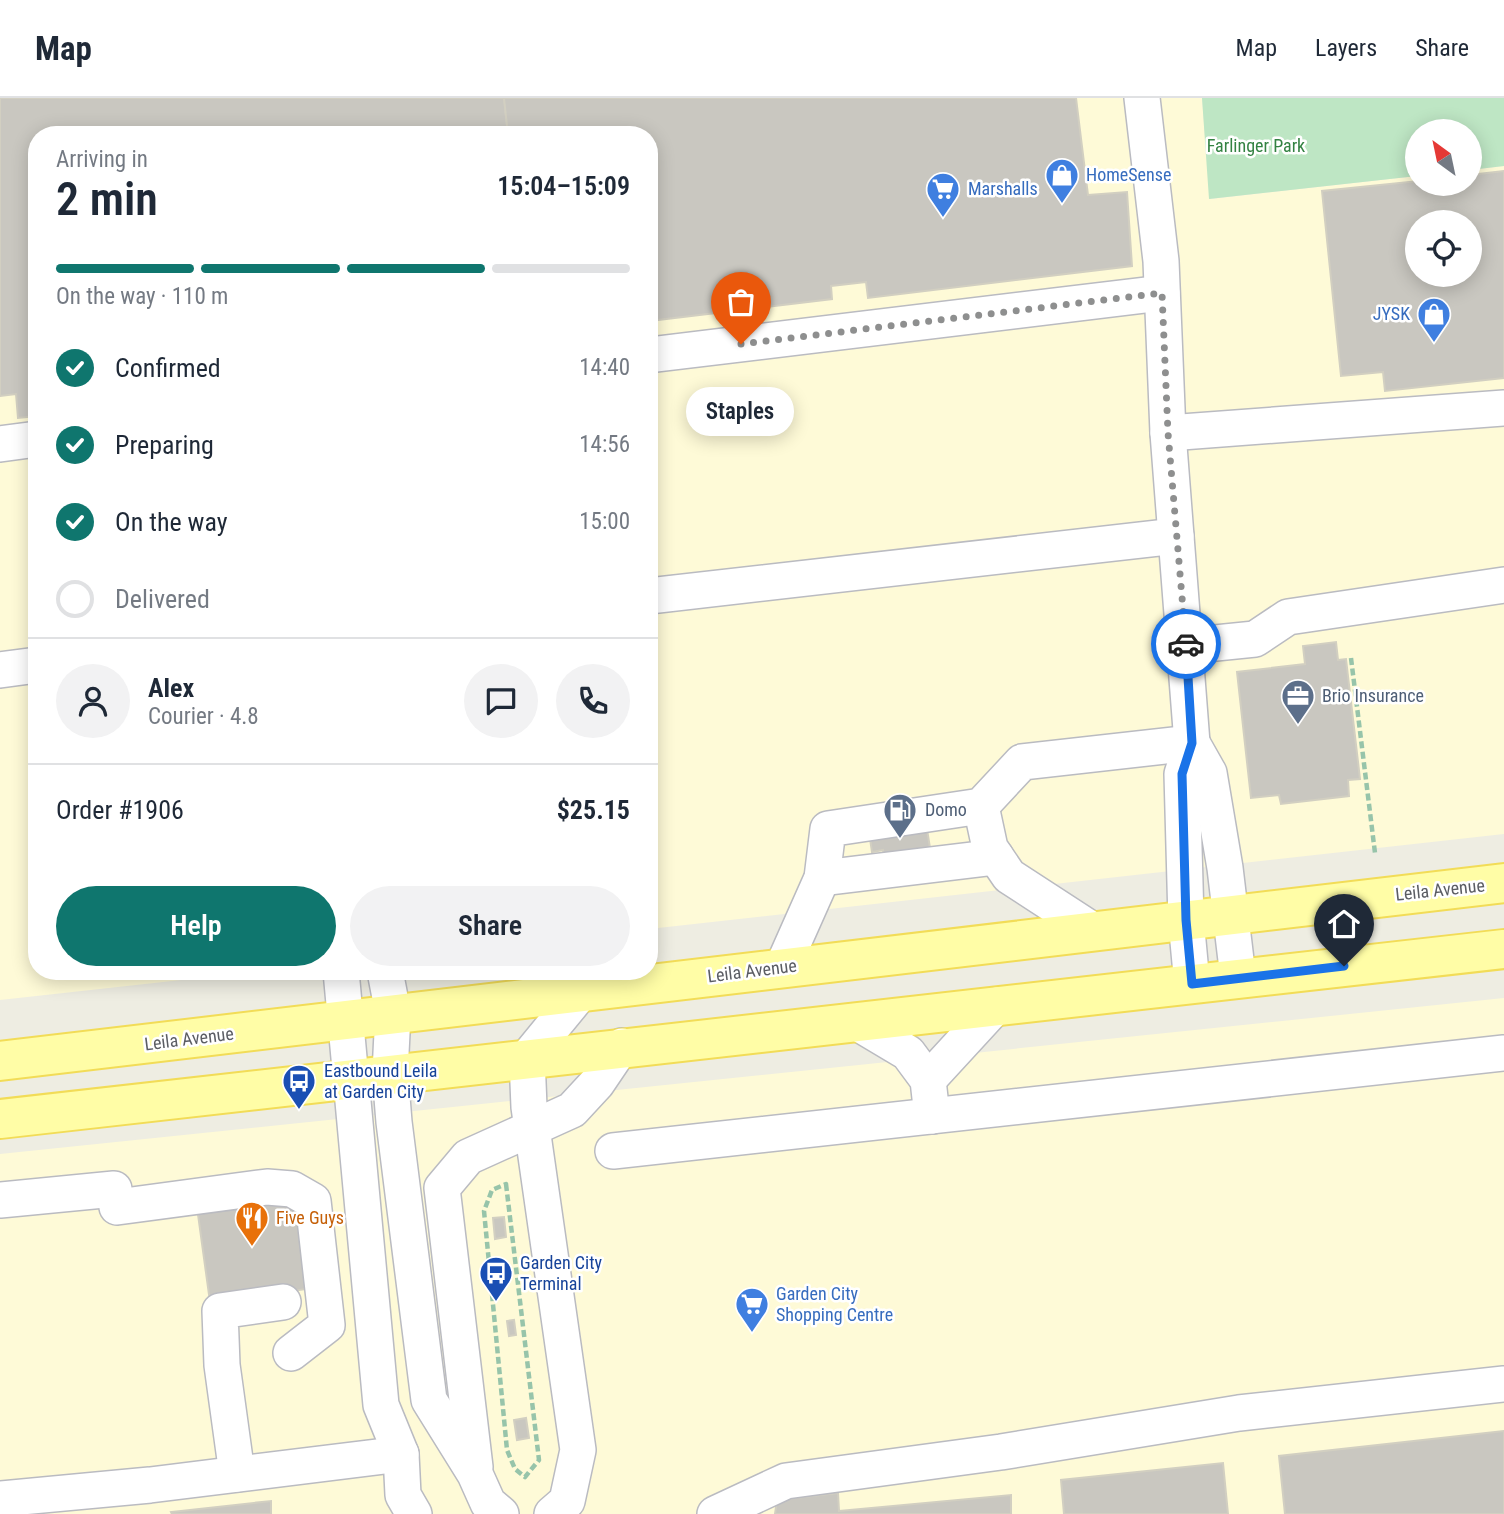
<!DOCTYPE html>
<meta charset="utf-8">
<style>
:root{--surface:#fff;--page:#f2f2f3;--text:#1f2937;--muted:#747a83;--line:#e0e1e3;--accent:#0f766e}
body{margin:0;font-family:"Roboto Condensed",sans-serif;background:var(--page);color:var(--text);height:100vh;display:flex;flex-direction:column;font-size:26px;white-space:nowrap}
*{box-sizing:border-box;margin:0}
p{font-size:23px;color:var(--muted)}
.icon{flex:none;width:38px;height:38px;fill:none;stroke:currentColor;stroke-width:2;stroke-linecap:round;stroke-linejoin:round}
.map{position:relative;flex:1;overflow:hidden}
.drawer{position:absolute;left:28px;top:28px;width:630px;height:854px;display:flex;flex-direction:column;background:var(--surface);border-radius:28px;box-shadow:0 4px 18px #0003}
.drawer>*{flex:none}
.needle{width:46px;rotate:327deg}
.controls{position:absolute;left:1405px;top:21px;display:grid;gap:14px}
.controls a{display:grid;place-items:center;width:77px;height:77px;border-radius:50%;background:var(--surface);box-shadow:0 4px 18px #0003;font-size:35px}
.pin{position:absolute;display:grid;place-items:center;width:60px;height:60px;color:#fff;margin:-72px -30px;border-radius:50% 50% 50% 0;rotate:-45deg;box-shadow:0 0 7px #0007}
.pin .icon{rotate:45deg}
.courier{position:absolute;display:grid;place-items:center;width:70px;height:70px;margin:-35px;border:5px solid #1a73e8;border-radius:50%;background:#fff;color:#222;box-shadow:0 2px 9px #0007}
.bubble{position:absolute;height:49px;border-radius:24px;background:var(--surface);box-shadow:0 4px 18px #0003;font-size:23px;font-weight:600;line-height:49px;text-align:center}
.overview em{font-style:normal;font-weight:600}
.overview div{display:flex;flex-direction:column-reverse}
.overview{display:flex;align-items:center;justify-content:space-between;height:119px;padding:0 28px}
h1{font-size:46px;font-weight:600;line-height:52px}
.bar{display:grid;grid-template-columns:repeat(4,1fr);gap:10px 7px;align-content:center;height:84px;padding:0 28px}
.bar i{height:9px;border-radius:5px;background:var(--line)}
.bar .current{background:var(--accent)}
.bar p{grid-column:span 4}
.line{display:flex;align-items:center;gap:18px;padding:0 28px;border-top:2px solid var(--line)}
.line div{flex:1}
.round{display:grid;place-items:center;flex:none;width:74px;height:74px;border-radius:37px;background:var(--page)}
ol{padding:0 28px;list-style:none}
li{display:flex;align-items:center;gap:21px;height:77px}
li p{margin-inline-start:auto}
li .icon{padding:7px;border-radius:50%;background:var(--accent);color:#fff;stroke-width:4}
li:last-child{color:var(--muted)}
li i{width:38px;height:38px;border:4px solid var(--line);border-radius:50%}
.cta{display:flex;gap:14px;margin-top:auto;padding:14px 28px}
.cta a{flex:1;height:80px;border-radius:42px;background:var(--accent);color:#fff;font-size:28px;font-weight:600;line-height:80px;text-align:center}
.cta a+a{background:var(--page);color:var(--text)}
header{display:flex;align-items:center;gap:42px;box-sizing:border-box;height:98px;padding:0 35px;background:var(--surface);border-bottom:2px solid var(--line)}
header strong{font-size:33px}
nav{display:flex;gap:38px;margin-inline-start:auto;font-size:24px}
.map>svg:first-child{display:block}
.commercial{fill:#fefad7;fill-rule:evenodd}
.green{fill:#bee6c4}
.building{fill:#c9c7c0;stroke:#d2cfc1;stroke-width:2;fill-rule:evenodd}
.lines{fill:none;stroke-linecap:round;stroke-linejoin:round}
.minor-casing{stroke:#babbc1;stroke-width:38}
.major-casing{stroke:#f2dc57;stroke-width:42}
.path{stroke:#97c4aa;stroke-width:4.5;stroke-dasharray:7 3.5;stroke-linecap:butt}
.minor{stroke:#fff;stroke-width:35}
.major{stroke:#fffda6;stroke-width:38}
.done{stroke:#8e8f8f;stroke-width:7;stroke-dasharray:0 12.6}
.route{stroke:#1a73e8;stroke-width:9}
.labels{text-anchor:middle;stroke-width:5;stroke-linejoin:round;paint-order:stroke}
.park-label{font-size:18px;fill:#338242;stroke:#fff}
.shop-label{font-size:18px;fill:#366cbe;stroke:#fff;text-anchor:start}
.service-label{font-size:18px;fill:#4e5e75;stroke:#fff;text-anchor:start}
.street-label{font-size:18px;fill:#5b5d63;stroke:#fff}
.transit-label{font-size:18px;fill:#164399;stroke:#fff;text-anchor:start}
.food-label{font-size:18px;fill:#c56008;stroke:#fff;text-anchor:start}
</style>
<header>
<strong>Map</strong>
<nav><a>Map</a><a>Layers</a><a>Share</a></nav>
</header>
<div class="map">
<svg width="1504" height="1416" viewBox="0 0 1504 1416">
<rect width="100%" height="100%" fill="#eeede2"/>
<g class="commercial">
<path d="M0 0H1202L1210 101 1417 78 1418 86H1470V72L1504 68V736L649 831V37H37V873H262L0 902ZM1418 124H1470V177H1418Z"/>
<path d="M1504 900V1416H0V1056Z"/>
</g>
<path class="green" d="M1202 0H1504V68L1470 72V33H1418L1417 78 1209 101Z"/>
<g class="building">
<path d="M0 0H504L508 37H37V318L18 320 16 296 0 298Z"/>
<path d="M504 0H1076L1088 97 1127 94 1132 168 868 200 866 184 831 188 832 201 649 223V37H508Z"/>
<path d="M1504 73V280L1385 293 1383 274 1341 278 1322 93 1418 83V86H1470V77ZM1418 124H1470V177H1418Z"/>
<path d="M1336 544 1338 562 1346 561 1360 681 1348 682 1349 698 1281 706 1279 697 1251 700 1237 574 1305 566 1303 548Z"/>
<path d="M925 719 930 750 884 757 883 752 872 754 869 734Z"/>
<path d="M282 1097 295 1108 307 1191 210 1204 197 1109Z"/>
<path d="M504 1119 506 1139 495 1141 493 1120Z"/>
<path d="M514 1222 516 1237 509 1238 507 1223Z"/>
<path d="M526 1320 529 1340 517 1342 514 1322Z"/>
<path d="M1504 1333V1416H1285L1279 1358Z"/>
<path d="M1223 1365 1228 1416H1064L1061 1382Z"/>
<path d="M838 1395 839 1413 1011 1397V1416H775L777 1402Z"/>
<path d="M271 1403V1416H172L171 1414Z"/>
</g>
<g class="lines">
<defs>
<g id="minor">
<path d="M1142 0 1161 163 1168 335 1192 645 1182 676 1186 822 1192 886"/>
<path d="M649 257 1162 195"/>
<path d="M1168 335 1504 310"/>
<path d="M0 346 37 341"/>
<path d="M649 498 1176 438"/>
<path d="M1186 548 1255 541 1288 519 1504 487"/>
<path d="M0 572 37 567"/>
<path d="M1192 645 1209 675 1225 770 1238 879"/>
<path d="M981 708 990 750 1009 778 1092 832"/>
<path d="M822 780 996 759"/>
<path d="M782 870 822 780 828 731 981 708 1022 664 1192 645"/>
<path d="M341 873 381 1307 401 1356 403 1397 414 1416"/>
<path d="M385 873 393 915 390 975 394 1024 429 1302 475 1376 488 1405 501 1416"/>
<path d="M856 924 908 955 928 982 932 1018"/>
<path d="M928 982 997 907"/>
<path d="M613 1053 1504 955"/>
<path d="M0 1102 114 1091"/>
<path d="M117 1109 267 1089 292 1091 313 1103 327 1227 291 1255"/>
<path d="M475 1369 442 1090 468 1059 572 1012 597 985 622 948"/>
<path d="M237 1376 222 1267 220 1213 283 1204"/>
<path d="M0 1401 150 1387 401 1356"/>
<path d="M552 1416 567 1403 578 1352 529 1009 527 960 582 893"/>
<path d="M715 1416 786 1383 1001 1354 1239 1315 1504 1286"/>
</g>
<g id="major">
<path d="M0 963 1504 785"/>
<path d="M0 1021 1504 851"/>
</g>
</defs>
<use href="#minor" class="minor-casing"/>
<use href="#major" class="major-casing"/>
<g class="path">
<path d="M1351 560 1375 755"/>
<path d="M506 1086 539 1362 525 1379 515 1371 507 1352 484 1113 492 1092Z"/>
</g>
<use href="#minor" class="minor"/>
<use href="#major" class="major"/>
</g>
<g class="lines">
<path class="done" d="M741 246 1162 195 1168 335 1186 546"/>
<path class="route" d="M1186 546 1192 645 1182 676 1186 822 1192 886 1344 868"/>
</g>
<defs>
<symbol id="shop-pin" viewBox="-11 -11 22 30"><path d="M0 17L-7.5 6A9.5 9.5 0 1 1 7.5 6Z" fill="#3f7fe0" stroke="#fff"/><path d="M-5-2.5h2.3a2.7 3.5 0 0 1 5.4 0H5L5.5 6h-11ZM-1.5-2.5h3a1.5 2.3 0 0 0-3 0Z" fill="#fff"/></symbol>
<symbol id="supermarket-pin" viewBox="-11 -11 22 30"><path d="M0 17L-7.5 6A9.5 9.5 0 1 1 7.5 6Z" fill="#3f7fe0" stroke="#fff"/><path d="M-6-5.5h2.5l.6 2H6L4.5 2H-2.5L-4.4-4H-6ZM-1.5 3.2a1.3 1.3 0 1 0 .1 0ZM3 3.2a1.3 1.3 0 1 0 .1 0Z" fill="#fff"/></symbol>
<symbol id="office-pin" viewBox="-11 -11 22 30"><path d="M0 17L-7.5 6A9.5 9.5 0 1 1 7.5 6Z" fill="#5c6f8a" stroke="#fff"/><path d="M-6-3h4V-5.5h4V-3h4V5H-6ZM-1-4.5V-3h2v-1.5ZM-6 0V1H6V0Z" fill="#fff"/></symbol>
<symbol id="fuel-pin" viewBox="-11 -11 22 30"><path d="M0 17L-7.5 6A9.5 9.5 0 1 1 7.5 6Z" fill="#5c6f8a" stroke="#fff"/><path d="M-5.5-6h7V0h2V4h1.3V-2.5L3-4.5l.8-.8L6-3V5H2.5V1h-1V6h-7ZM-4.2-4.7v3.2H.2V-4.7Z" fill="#fff"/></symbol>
<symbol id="bus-pin" viewBox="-11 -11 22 30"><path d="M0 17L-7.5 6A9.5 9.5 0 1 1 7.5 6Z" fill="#1a4fb4" stroke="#fff"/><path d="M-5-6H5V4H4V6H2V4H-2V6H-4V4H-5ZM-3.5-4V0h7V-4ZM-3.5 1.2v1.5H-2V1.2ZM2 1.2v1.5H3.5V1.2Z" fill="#fff"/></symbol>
<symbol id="restaurant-pin" viewBox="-11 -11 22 30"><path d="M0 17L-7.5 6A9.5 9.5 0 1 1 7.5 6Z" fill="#e8710a" stroke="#fff"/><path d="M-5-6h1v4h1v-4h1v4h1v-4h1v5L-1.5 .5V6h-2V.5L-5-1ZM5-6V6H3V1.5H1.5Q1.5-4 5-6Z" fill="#fff"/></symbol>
</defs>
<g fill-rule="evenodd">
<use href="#shop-pin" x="1043" y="58" width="38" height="52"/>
<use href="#supermarket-pin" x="924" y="72" width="38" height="52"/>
<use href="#shop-pin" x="1415" y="197" width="38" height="52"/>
<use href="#office-pin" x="1279" y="579" width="38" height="52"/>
<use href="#fuel-pin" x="881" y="693" width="38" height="52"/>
<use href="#bus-pin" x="280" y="964" width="38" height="52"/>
<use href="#restaurant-pin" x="233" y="1101" width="38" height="52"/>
<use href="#bus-pin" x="477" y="1156" width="38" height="52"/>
<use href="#supermarket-pin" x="733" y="1187" width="38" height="52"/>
</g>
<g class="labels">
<g class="park-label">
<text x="1256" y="54">Farlinger Park</text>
</g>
<g class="shop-label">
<text x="1086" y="83">HomeSense</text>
<text x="968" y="97">Marshalls</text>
<text x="1410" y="222" text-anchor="end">JYSK</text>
<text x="776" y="1202">Garden City<tspan x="776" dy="21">Shopping Centre</tspan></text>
</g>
<g class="service-label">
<text x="1322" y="604">Brio Insurance</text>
<text x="925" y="718">Domo</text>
</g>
<g class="street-label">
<text transform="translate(1440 792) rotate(-6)" y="6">Leila Avenue</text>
<text transform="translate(752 873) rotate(-7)" y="6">Leila Avenue</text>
<text transform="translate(189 941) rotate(-7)" y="6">Leila Avenue</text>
</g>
<g class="transit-label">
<text x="324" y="979">Eastbound Leila<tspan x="324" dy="21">at Garden City</tspan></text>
<text x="520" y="1171">Garden City<tspan x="520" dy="21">Terminal</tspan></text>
</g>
<g class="food-label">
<text x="276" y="1126">Five Guys</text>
</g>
</g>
</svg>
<div class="controls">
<a><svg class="needle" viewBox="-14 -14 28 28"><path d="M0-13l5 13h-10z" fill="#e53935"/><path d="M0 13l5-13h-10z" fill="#747a83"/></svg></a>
<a><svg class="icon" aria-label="locate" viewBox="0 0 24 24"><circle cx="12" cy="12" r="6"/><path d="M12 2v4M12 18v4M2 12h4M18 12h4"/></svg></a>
</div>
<div class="pin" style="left:741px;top:246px;background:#ea580c"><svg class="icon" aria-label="bag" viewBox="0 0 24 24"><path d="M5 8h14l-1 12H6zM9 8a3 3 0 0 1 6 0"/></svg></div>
<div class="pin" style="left:1344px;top:868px;background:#1f2937"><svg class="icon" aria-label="home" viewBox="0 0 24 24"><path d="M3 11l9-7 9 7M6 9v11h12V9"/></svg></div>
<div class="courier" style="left:1186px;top:546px"><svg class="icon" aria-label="car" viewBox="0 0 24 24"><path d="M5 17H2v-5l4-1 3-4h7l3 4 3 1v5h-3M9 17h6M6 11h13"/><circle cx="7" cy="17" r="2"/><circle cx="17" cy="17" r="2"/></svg></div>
<div class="bubble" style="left:686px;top:289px;width:108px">Staples</div>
<section class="drawer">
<div class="overview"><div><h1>2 min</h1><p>Arriving in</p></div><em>15:04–15:09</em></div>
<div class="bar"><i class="current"></i><i class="current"></i><i class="current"></i><i></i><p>On the way · 110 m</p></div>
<ol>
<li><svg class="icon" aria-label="check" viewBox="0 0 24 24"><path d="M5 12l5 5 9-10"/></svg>Confirmed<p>14:40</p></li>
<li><svg class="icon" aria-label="check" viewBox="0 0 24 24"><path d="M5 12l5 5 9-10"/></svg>Preparing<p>14:56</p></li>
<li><svg class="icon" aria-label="check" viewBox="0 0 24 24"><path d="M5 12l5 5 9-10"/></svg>On the way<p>15:00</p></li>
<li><i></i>Delivered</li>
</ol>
<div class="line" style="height:126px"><a class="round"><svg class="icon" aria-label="person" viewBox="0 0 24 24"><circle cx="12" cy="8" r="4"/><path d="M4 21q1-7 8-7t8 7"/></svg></a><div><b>Alex</b><p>Courier · 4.8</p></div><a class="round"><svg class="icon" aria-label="chat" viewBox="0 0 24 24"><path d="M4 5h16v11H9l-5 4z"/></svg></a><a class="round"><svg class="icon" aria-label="phone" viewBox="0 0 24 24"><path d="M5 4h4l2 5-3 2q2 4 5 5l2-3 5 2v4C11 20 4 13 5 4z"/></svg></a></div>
<div class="line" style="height:91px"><div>Order #1906</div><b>$25.15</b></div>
<div class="cta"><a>Help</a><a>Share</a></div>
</section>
</div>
